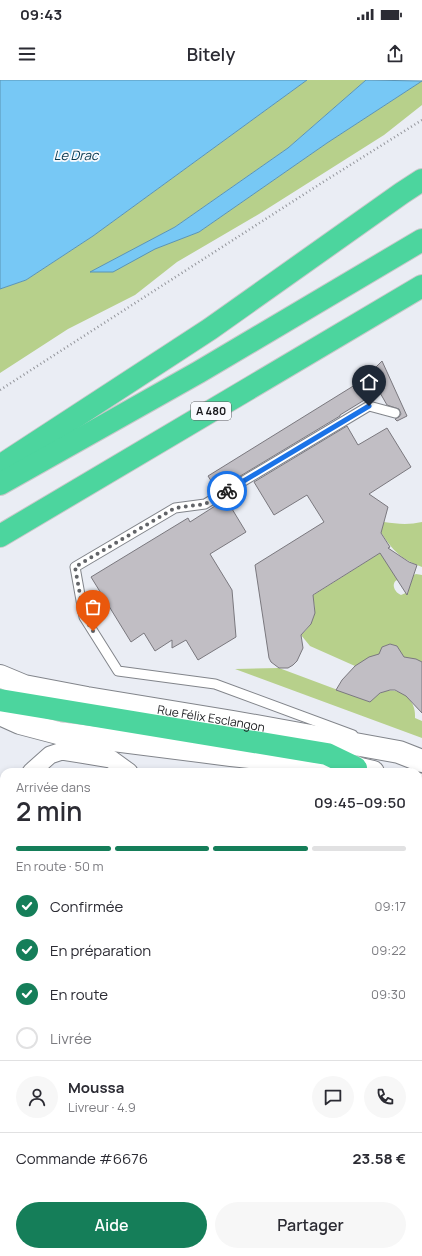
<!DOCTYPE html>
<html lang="fr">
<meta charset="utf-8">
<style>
:root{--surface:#fff;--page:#f7f7f7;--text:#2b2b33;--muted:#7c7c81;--line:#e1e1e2;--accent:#157e59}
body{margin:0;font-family:Manrope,sans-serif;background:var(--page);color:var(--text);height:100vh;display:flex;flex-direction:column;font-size:15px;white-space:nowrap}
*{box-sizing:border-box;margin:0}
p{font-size:13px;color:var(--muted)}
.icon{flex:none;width:22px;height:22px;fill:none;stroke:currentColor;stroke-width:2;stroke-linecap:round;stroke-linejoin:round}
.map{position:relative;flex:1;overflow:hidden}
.details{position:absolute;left:0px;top:688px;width:422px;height:488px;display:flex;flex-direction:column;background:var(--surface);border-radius:12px 12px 0 0;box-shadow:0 2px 6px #0003}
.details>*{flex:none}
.pin{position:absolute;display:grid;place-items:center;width:34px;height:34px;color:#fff;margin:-41px -17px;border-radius:50% 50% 50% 0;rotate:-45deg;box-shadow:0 0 4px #0007}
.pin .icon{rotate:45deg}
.courier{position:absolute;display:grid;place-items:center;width:40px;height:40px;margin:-20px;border:3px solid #1a73e8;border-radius:50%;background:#fff;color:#222;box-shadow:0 1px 5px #0007}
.headline em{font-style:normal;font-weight:600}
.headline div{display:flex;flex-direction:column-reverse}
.headline{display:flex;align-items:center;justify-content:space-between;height:68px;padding:0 16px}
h1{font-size:26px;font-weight:600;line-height:30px}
.bar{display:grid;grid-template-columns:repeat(4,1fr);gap:6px 4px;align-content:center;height:48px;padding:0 16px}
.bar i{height:5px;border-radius:3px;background:var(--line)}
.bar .current{background:var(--accent)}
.bar p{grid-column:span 4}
.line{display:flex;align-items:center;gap:10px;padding:0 16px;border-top:1px solid var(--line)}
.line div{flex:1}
.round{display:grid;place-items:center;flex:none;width:42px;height:42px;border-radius:21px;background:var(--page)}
ol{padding:0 16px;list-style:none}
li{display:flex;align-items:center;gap:12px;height:44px}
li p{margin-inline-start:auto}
li .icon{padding:4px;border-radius:50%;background:var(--accent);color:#fff;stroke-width:4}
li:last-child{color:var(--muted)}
li i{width:22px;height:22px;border:2px solid var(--line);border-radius:50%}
.primary-button{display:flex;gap:8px;margin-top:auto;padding:8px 16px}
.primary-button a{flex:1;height:46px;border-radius:24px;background:var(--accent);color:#fff;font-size:16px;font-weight:600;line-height:46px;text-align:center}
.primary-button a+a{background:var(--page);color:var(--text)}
.status{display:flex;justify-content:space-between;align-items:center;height:28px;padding:0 20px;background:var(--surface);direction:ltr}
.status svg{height:11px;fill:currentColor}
header{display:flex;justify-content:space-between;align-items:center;height:52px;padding:0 16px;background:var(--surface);font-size:18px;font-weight:600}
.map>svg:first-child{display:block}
</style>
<div class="status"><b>09:43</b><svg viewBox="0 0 49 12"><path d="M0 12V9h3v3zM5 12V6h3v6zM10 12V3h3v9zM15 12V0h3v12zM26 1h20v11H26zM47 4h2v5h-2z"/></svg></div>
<header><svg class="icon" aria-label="menu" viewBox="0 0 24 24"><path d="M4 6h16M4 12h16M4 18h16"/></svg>Bitely<svg class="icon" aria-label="share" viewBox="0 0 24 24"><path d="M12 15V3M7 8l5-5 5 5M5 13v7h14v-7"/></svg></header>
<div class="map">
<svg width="422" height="1176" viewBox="0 0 422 1176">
<rect width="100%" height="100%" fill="#eaedf4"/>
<g fill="#b7d08b">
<path d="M307,0H366L288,68L175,147L91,192L199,152L327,63L422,1V25L384,55L259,134L177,182L135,215L68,249L0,293V209L26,200L93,156Z"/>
<path d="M384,442C397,444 409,445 422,442V487C398,478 392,469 378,448L380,444Z"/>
<path d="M382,469L399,499C390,502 394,512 401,515L408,512L411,496L416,494L422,495V582L400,576L397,566L390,564L382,567L380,575L355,586L310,566L301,555C314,544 318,531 312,516L380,473Z"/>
<path d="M279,588L370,622C374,618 378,614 383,612C395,607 411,615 414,628C415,631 415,635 415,638L422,641V658L235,589Z"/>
<path d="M418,1055L422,1056V1089L418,1083Z"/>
<path d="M304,1172H368L371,1176H301Z"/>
</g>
<g fill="#77c8f5" stroke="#5b94b4">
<path d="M0,0H307L93,156L26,200L0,209Z"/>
<path d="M366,0L422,1L327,63L199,152L155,169L113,192H90L175,147L288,68Z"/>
</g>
<g fill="#c1bec4" stroke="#7a787e">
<path d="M382,281L407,336L397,341L395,339L399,337L401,334L399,329L387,325L379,311L340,335V336L217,410L208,396L363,300Z"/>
<path d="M347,346L358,365L387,348L411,387L369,414L388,427L381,453L390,467L388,468L409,482L417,485L407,515L380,473L313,515L315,533L311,544L301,555L303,568L297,581L293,585L288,588H279L271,582L269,578L255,485L324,442L307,415L274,435L254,402Z"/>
<path d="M226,419L246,452L210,474L232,510L236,557L198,580L186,560L172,568V560L155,571L144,553L131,562L91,497L188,438L190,442Z"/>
<path d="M390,564L397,566L404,577L416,579L422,582V633L406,616L395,610H390L380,613L370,622L336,610L342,600L355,586L369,577L379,574L382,567Z"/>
</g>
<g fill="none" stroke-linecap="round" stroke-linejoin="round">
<defs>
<path id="service" d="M353,655L215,604L118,591L84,537L75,487L175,428L205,424L369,326L395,333"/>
<path id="pedestrian" d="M418,965L422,967"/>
<g id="minor">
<path d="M31,692L50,675L62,671L111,679L129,692"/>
<path d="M0,712L4,710"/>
<path d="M0,1139L4,1147"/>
<path d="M17,1172L19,1176"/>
</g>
<g id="tertiary">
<path id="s1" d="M0,596L24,606L87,618L233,642L399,672L422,681"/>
<path d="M0,634L20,643L58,653L231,675L356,688L373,692"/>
<path d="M418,704L422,706"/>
<path d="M418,806L422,800"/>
<path d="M170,1176L173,1172"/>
</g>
<g id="motorway">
<path d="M0,386L210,249L402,113L422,100"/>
<path d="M0,404L199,292L422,160"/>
<path d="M0,456L422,206"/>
<path d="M0,620L327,674L356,688"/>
</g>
</defs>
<use href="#service" stroke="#82858b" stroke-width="11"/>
<use href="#pedestrian" stroke="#82858b" stroke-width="15"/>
<use href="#minor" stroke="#82858b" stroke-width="19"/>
<use href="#tertiary" stroke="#82858b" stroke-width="24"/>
<use href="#motorway" stroke="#c8c8c9" stroke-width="24"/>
<g stroke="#93959b" stroke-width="2.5" stroke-dasharray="1 3" stroke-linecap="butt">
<path d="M0,310L320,104L422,40"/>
<path d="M418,895L422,896"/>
<path d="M418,923L422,917"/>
<path d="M418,936L422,937"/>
</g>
<use href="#service" stroke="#fff" stroke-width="9"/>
<use href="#pedestrian" stroke="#fff" stroke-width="13"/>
<use href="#minor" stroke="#fff" stroke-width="17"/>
<use href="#tertiary" stroke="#fff" stroke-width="22"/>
<use href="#motorway" stroke="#4cd59e" stroke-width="22"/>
<path stroke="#8a8c91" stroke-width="1" d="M0,1163L4,1170"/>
</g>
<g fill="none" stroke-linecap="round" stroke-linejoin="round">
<path stroke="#626468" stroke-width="4" stroke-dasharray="0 7.2" d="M93,551L84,537L75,487L175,428L205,424L227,411"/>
<path stroke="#1a73e8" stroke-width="5" d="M227,411L369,326"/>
</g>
<g text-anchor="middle" stroke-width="3.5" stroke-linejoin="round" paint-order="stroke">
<rect fill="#f8fafe" stroke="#5c5d60" stroke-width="1" x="191" y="322" width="40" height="18" rx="3"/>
<g font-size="11" font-weight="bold" fill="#191a1d">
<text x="211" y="335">A 480</text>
</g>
<g font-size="12" fill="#191a1d" stroke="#f8fafe">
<text dy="4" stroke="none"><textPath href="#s1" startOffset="216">Rue Félix Esclangon</textPath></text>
</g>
<g font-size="13" font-style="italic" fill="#05364d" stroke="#f8fafe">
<text x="76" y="80">Le Drac</text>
</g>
</g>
</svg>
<div class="pin" style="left:93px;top:551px;background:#ea580c"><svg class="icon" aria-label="bag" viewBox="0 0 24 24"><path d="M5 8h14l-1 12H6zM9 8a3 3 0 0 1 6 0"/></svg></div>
<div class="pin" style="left:369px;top:326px;background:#1f2937"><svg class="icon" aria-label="home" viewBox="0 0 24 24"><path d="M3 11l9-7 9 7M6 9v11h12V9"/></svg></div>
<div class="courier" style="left:227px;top:411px"><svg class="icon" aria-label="bike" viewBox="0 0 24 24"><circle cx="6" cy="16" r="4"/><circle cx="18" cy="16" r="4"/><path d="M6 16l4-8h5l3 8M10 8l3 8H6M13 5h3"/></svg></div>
<section class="details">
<div class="headline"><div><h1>2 min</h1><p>Arrivée dans</p></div><em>09:45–09:50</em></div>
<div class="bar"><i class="current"></i><i class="current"></i><i class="current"></i><i></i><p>En route · 50 m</p></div>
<ol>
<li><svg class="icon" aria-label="check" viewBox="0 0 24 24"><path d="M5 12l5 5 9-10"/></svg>Confirmée<p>09:17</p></li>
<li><svg class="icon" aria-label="check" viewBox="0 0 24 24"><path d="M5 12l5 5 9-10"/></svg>En préparation<p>09:22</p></li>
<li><svg class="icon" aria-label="check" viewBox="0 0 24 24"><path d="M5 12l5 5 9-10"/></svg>En route<p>09:30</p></li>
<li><i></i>Livrée</li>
</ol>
<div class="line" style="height:72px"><a class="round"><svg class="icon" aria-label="person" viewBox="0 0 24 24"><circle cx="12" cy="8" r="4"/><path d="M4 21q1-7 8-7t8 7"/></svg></a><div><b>Moussa</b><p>Livreur · 4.9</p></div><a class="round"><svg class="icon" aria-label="chat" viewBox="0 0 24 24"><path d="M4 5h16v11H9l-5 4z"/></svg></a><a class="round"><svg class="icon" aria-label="phone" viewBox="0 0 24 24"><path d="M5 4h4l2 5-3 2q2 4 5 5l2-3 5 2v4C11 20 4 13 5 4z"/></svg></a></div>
<div class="line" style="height:52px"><div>Commande #6676</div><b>23.58 €</b></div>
<div class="primary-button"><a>Aide</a><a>Partager</a></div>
</section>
</div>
